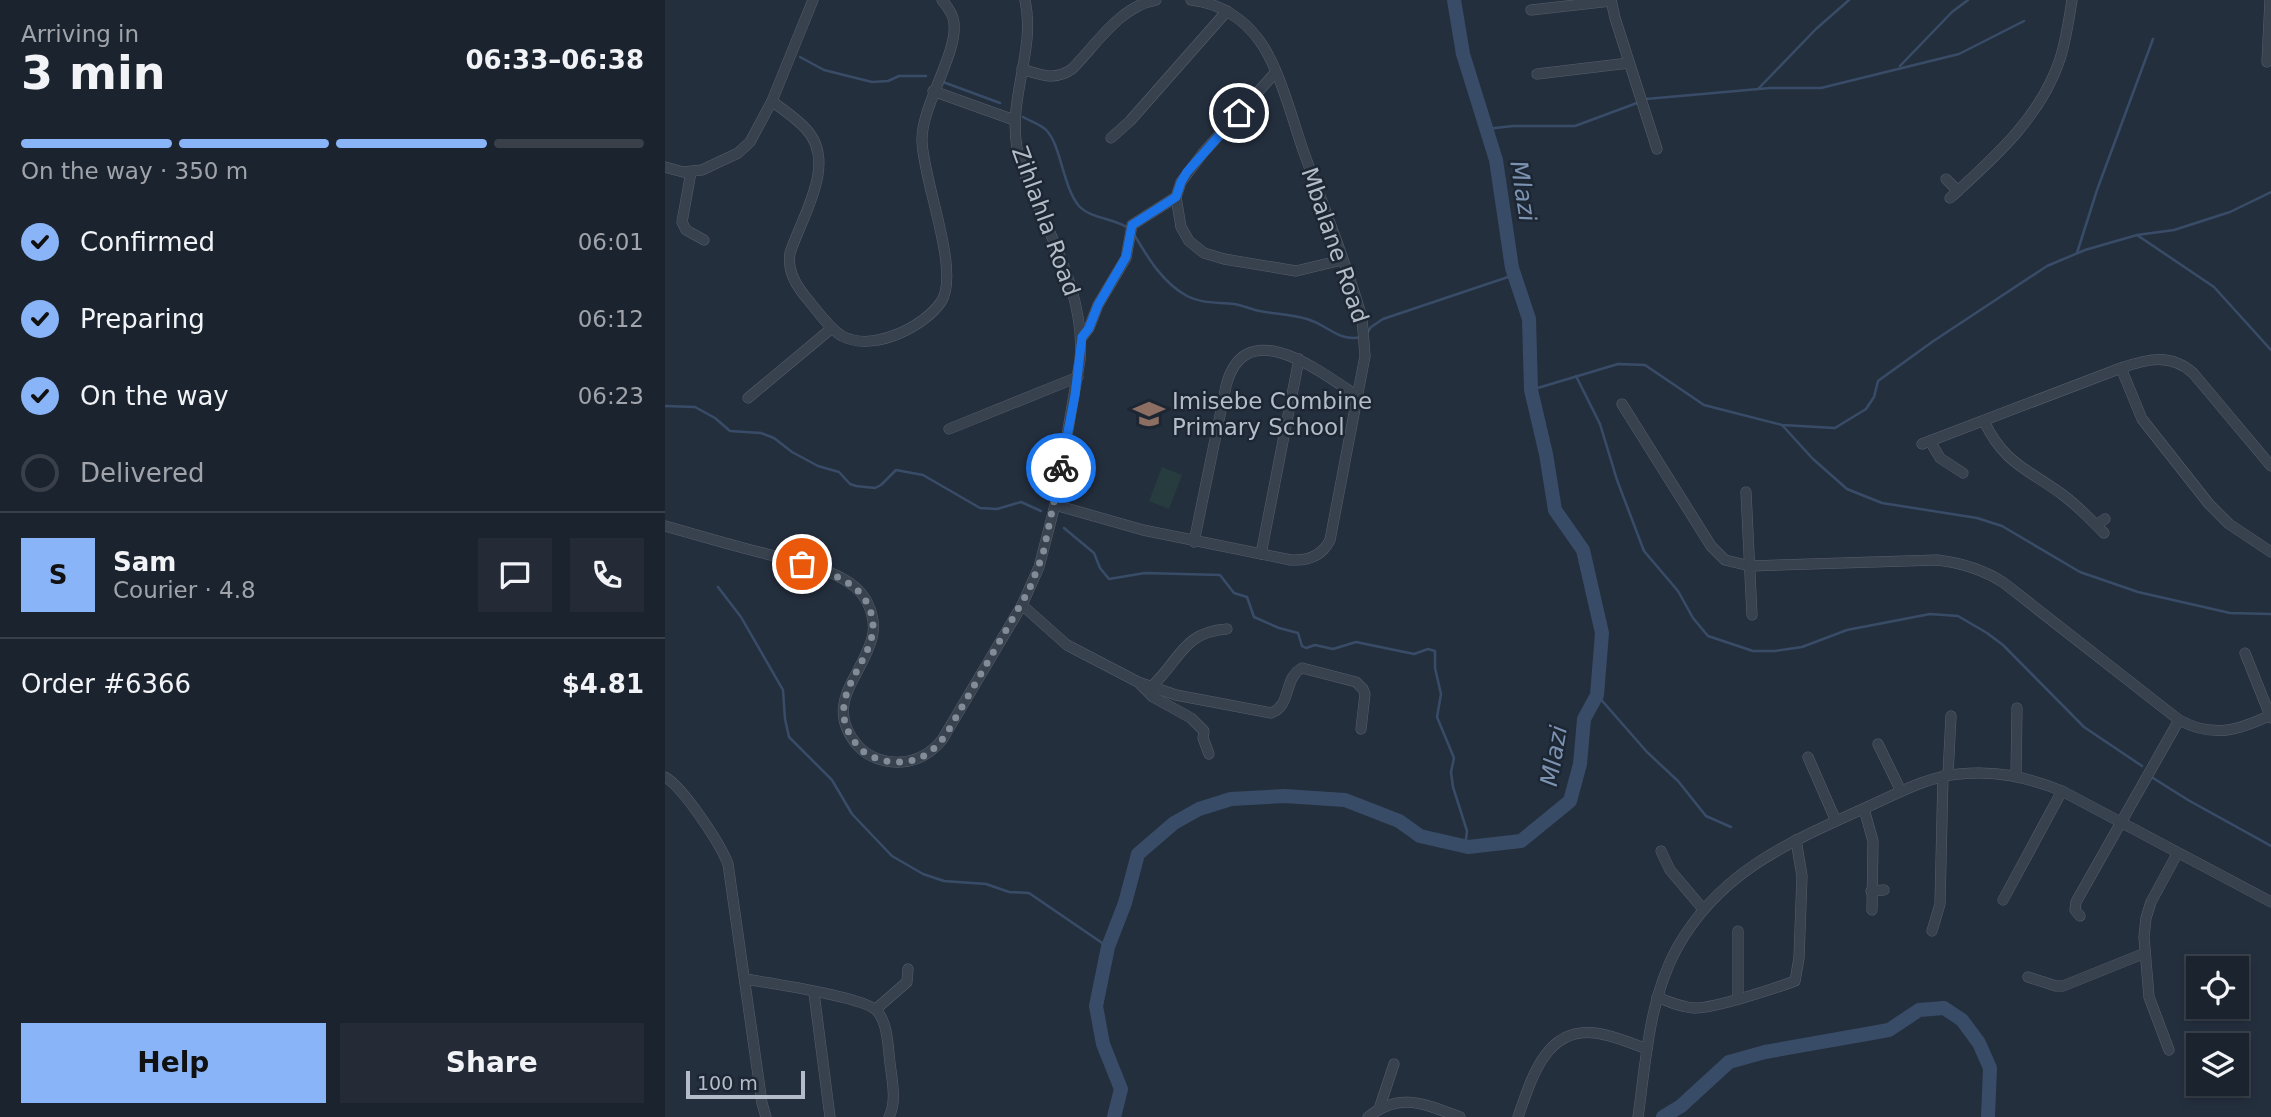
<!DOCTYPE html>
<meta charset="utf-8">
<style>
:root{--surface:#1b232e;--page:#242b36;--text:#f1f3f6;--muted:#a0a4aa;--line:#39404a;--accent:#8ab4f8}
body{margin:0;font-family:"DejaVu Sans",sans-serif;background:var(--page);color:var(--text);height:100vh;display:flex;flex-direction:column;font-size:26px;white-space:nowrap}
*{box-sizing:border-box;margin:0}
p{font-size:23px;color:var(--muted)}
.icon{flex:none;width:38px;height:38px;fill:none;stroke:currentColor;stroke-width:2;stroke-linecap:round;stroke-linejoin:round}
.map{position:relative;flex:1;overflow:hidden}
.sheet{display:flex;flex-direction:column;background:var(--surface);width:665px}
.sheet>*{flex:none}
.fabs{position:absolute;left:1521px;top:956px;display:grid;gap:14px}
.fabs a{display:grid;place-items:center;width:63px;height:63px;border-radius:0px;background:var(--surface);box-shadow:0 4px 10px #0003,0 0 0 2px var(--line);font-size:35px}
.scale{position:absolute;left:21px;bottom:18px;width:119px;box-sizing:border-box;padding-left:7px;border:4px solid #b4bcc9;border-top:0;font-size:19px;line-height:24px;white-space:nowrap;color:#b4bcc9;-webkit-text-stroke:5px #1d2633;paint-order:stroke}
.pin{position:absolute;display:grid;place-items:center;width:60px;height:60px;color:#fff;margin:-30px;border:4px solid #fff;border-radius:50%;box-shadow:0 2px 7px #0007}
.courier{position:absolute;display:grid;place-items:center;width:70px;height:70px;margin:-35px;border:5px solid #1a73e8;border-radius:50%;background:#fff;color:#222;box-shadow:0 2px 9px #0007}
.headline em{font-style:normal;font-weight:800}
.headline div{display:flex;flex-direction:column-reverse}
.headline{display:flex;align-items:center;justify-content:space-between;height:119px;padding:0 21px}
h1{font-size:46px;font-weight:800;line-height:52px}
.bar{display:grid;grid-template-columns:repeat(4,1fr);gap:10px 7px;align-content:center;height:84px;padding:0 21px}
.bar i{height:9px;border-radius:5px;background:var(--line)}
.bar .on{background:var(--accent)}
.bar p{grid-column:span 4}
.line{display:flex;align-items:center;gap:18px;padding:0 21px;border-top:2px solid var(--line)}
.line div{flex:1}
.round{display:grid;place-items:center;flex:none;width:74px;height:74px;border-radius:0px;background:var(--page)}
ol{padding:0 21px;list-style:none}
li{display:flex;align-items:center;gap:21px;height:77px}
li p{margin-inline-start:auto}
li .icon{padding:7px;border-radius:50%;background:var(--accent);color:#111;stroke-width:4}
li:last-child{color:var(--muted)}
li i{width:38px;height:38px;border:4px solid var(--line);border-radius:50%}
.button{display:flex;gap:14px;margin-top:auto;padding:14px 21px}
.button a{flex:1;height:80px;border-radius:0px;background:var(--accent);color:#111;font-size:28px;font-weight:800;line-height:80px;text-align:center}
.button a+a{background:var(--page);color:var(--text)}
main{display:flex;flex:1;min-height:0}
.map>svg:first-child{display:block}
</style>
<main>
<section class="sheet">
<div class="headline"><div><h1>3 min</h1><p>Arriving in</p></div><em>06:33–06:38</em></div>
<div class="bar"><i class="on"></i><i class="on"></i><i class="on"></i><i></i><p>On the way · 350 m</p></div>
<ol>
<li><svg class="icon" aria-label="check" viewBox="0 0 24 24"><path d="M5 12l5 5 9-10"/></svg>Confirmed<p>06:01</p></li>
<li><svg class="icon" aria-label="check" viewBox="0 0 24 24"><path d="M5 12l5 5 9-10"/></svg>Preparing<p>06:12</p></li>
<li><svg class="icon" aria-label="check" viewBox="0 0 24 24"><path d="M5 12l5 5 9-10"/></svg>On the way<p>06:23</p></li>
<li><i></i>Delivered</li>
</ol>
<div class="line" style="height:126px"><b class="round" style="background:var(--accent);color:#111">S</b><div><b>Sam</b><p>Courier · 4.8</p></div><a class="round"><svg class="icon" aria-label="chat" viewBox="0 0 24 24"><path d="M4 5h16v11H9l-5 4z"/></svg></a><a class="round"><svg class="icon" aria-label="phone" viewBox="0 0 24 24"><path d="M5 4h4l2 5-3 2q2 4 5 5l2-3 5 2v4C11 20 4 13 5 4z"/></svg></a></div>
<div class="line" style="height:91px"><div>Order #6366</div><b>$4.81</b></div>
<div class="button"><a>Help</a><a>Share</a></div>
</section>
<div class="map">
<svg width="1606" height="1117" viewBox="0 0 1606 1117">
<rect width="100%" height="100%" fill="#242f3e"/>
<path fill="#263c3f" d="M497,467L517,475L504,509L484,501Z"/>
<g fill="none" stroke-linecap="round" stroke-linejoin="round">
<g stroke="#394c67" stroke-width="2.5">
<path d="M135,57L159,70L207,82L223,81L234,76H261"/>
<path d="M1235,66L1287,12L1303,0"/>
<path d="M278,82L335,103"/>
<path d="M1094,88L1151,29L1184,0"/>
<path d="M981,99L1105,88H1156L1294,54L1359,21"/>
<path d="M358,117C366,122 376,124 382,131C396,146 398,187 414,206C426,219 449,218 463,228"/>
<path d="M821,129L848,126H910L972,103"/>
<path d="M1472,235L1549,287L1606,350"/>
<path d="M470,236C483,258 498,283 522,296C537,304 553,302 569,304C576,305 583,308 590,310C607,314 625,314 642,319C663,325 673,342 696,337"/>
<path d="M1412,253L1432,190L1488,39"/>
<path d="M702,333L706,327L718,319L849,275"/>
<path d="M911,376L935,424L952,480L979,551L1013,591L1028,618L1043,636L1088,651H1110L1137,647L1182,630L1265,614L1293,616L1322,633L1338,645L1419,727L1477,766"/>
<path d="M866,390L953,364L980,365L1039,405L1117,425L1170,428L1201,409L1209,397L1213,381L1267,342L1382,266L1420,250L1472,235L1509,230L1565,212L1606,192"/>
<path d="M0,406L30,407L50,418L65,431L96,433L109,438L127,452L153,466L174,472L185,484L191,486L210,488L216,485L231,470L258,475L315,508L332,509L356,502L376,511"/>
<path d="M1117,425L1148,459L1182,489L1217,503L1312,518L1337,526L1415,572L1473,592L1565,613L1606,614"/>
<path d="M399,528L429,553L435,568L444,579L480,573L555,575L569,593L582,597L589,617L614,628L633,633L637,646L641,648L650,645L668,649L691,642L749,654L763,649L770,651V668L776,694L772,717L789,758L786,772L788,787L802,831L800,847"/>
<path d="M53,587L76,617L118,690L120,719L124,737L167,780L187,814L227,856L258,874L279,881L321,884L344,892L364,893L443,947"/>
<path d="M932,695L982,752L1013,781L1041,816L1066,827"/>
<path d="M1488,778L1523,800L1606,846"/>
</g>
<g stroke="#394c67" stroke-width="14">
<path d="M449,1117L456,1089L438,1044L431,1006L443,947L460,903L473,854L509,823L534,809L566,799L619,796L680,800L734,821L755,836L803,847L856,841L905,801L915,764L919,719L932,695L937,633L918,550L890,510L881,454L866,390L864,319L847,268L831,160L798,54L789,0"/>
<path d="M998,1117L1016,1106L1064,1062L1100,1052L1224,1030L1254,1010L1279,1008L1297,1020L1314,1043L1325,1068L1323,1117"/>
</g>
<defs>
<g id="minor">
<path d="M946,0L950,18L992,149"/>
<path d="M866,10L946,1"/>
<path d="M1602,62L1605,0"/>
<path d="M357,69C376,75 390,81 407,69C431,45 455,6 491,0"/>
<path d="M610,73L538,153L516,182L511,197L516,227L524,241L539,253L559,259L631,271L677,260"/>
<path d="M872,74L964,63"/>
<path d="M268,91L349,120"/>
<path d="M107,101C118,110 131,118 141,129C173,163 137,216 125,253C122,272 132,287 144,301C154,313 164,328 177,336C207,352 258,328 276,302C296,272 258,181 257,141C256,104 297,48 288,18C286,11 281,5 277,0"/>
<path d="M446,138L465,121L562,11"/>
<path d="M0,167L18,172L37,170L73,153L85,142L107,101L148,0"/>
<path d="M26,172L17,222L21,230L39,240"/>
<path d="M1281,179L1293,191"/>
<path d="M1285,198C1329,158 1376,117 1395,59C1401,40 1404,20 1407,0"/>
<path d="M417,337L424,328L433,305L461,258L467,225L511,197"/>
<path d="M1456,368L1477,419L1544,504L1564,524L1606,552"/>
<path d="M83,398L167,328"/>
<path d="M957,404L1046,546L1060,560L1085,566L1272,560C1297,563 1318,569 1339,583L1514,720C1548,738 1572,731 1606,715"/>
<path d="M1319,421C1339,464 1363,469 1398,495C1413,506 1426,520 1439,533"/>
<path d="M284,429L413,377"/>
<path d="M1265,441L1275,458L1298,473"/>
<path d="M1257,444L1456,368C1482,359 1505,353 1528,373L1606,466"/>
<path d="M1081,492L1087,615"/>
<path d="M390,505L478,530L626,560C643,561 657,556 665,540L700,356L697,318C681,261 658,206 638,150C627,118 614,67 594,40C578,18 554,3 526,0"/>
<path d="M1431,525L1440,519"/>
<path d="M0,526C33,535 65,545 98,553C127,561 176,569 196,593C206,605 211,623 207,638C197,677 157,704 193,746C204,758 221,763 236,762C253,761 267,752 277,740L357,605L374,567L390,505L415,360C420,305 394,253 372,203C365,185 355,167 352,148C343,97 371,50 360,0"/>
<path d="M529,542L561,386C580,312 656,372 692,396"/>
<path d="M596,554L634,359"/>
<path d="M357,605L402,645L473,682L511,695L606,713C627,706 618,678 637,668L691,682L698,689L700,694L696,729"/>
<path d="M1580,653L1606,718"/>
<path d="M475,684L488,697L526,718L539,731L538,738L544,754"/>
<path d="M486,687C515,661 517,632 562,629"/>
<path d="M1213,744L1236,791"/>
<path d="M1143,757L1171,821"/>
<path d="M1283,775L1286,716"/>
<path d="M1351,775L1352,708"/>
<path d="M0,777C18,787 55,843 63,864L97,1103L101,1117"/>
<path d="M1199,809L1208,841L1207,910"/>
<path d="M996,851L1005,870L1038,909"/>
<path d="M1206,891L1219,890"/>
<path d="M1338,900L1397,791"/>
<path d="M1415,916L1410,910L1411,902L1514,720"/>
<path d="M1267,931L1275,904L1278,776"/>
<path d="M1363,977L1391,986H1398L1480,953"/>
<path d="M80,979C104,983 200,997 212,1011C223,1023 223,1048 225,1063C227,1081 232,1101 224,1117"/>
<path d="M149,993L165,1117"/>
<path d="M992,997C1004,1002 1016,1007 1029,1008C1048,1009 1111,988 1130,981L1134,958L1137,876L1131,840"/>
<path d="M1073,998V931"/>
<path d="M211,1009L242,982L243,969"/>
<path d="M1504,1050L1484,997L1479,937L1481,918L1486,902L1512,854"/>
<path d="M714,1109L729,1064"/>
<path d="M703,1117C736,1091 761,1105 795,1117"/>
<path d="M853,1117C866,1080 880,1027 930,1033C947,1035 966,1043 982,1049"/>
<path d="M973,1117C981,1060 984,999 1012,948C1055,871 1123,843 1200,808C1230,795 1260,777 1294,774C1331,770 1362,777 1397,791L1606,902"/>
</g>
</defs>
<use href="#minor" stroke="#565f6c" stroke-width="11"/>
<use href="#minor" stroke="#38414e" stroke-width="10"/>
</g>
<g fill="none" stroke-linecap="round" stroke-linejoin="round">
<path stroke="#828b98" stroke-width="7" stroke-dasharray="0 12.6" d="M137,564C164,573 195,581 205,610C221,652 167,682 181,726C184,735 191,745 199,752C212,761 230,764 245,761C261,758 273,746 282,733L364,590L378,554L396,468"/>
<path stroke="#1a73e8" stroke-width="9" d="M396,468L410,395L417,337L424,328L433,305L461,257L467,225L511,197L516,182L522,172L574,113"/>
</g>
<defs>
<symbol id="school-bare" viewBox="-9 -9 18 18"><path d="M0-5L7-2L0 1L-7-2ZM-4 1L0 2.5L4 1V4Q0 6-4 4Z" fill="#8d6e63" stroke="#1d2633" stroke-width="2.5" paint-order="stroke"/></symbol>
</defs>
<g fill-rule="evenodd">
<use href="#school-bare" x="462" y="392" width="44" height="44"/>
</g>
<g text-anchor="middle" stroke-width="5" stroke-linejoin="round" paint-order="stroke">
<g font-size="23" fill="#b4bcc9" stroke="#1d2633">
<text transform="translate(381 221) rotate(70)" y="8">Zihlahla Road</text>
<text transform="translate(670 245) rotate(71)" y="8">Mbalane Road</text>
</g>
<g font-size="23" fill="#b4bcc9" stroke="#1d2633" text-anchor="start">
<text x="507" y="409">Imisebe Combine<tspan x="507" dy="26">Primary School</tspan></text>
</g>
<g font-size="24" font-style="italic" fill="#7c92b1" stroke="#1d2633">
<text transform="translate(858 191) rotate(81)" y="8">Mlazi</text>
<text transform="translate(889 756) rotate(-80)" y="8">Mlazi</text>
</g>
</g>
</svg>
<div class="fabs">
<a><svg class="icon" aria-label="locate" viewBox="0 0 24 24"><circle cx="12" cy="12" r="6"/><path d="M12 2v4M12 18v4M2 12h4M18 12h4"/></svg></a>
<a><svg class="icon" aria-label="layers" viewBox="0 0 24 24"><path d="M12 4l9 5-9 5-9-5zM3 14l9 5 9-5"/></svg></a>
</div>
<div class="scale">100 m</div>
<div class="pin" style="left:137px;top:564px;background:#ea580c"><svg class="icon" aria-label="bag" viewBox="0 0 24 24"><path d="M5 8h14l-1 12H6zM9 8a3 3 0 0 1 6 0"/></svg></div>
<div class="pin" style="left:574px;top:113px;background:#1f2937"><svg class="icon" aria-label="home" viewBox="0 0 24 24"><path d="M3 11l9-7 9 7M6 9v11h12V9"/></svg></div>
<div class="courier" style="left:396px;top:468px"><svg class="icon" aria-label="bike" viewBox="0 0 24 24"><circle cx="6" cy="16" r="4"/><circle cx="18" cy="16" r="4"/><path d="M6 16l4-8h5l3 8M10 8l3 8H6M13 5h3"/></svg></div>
</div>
</main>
